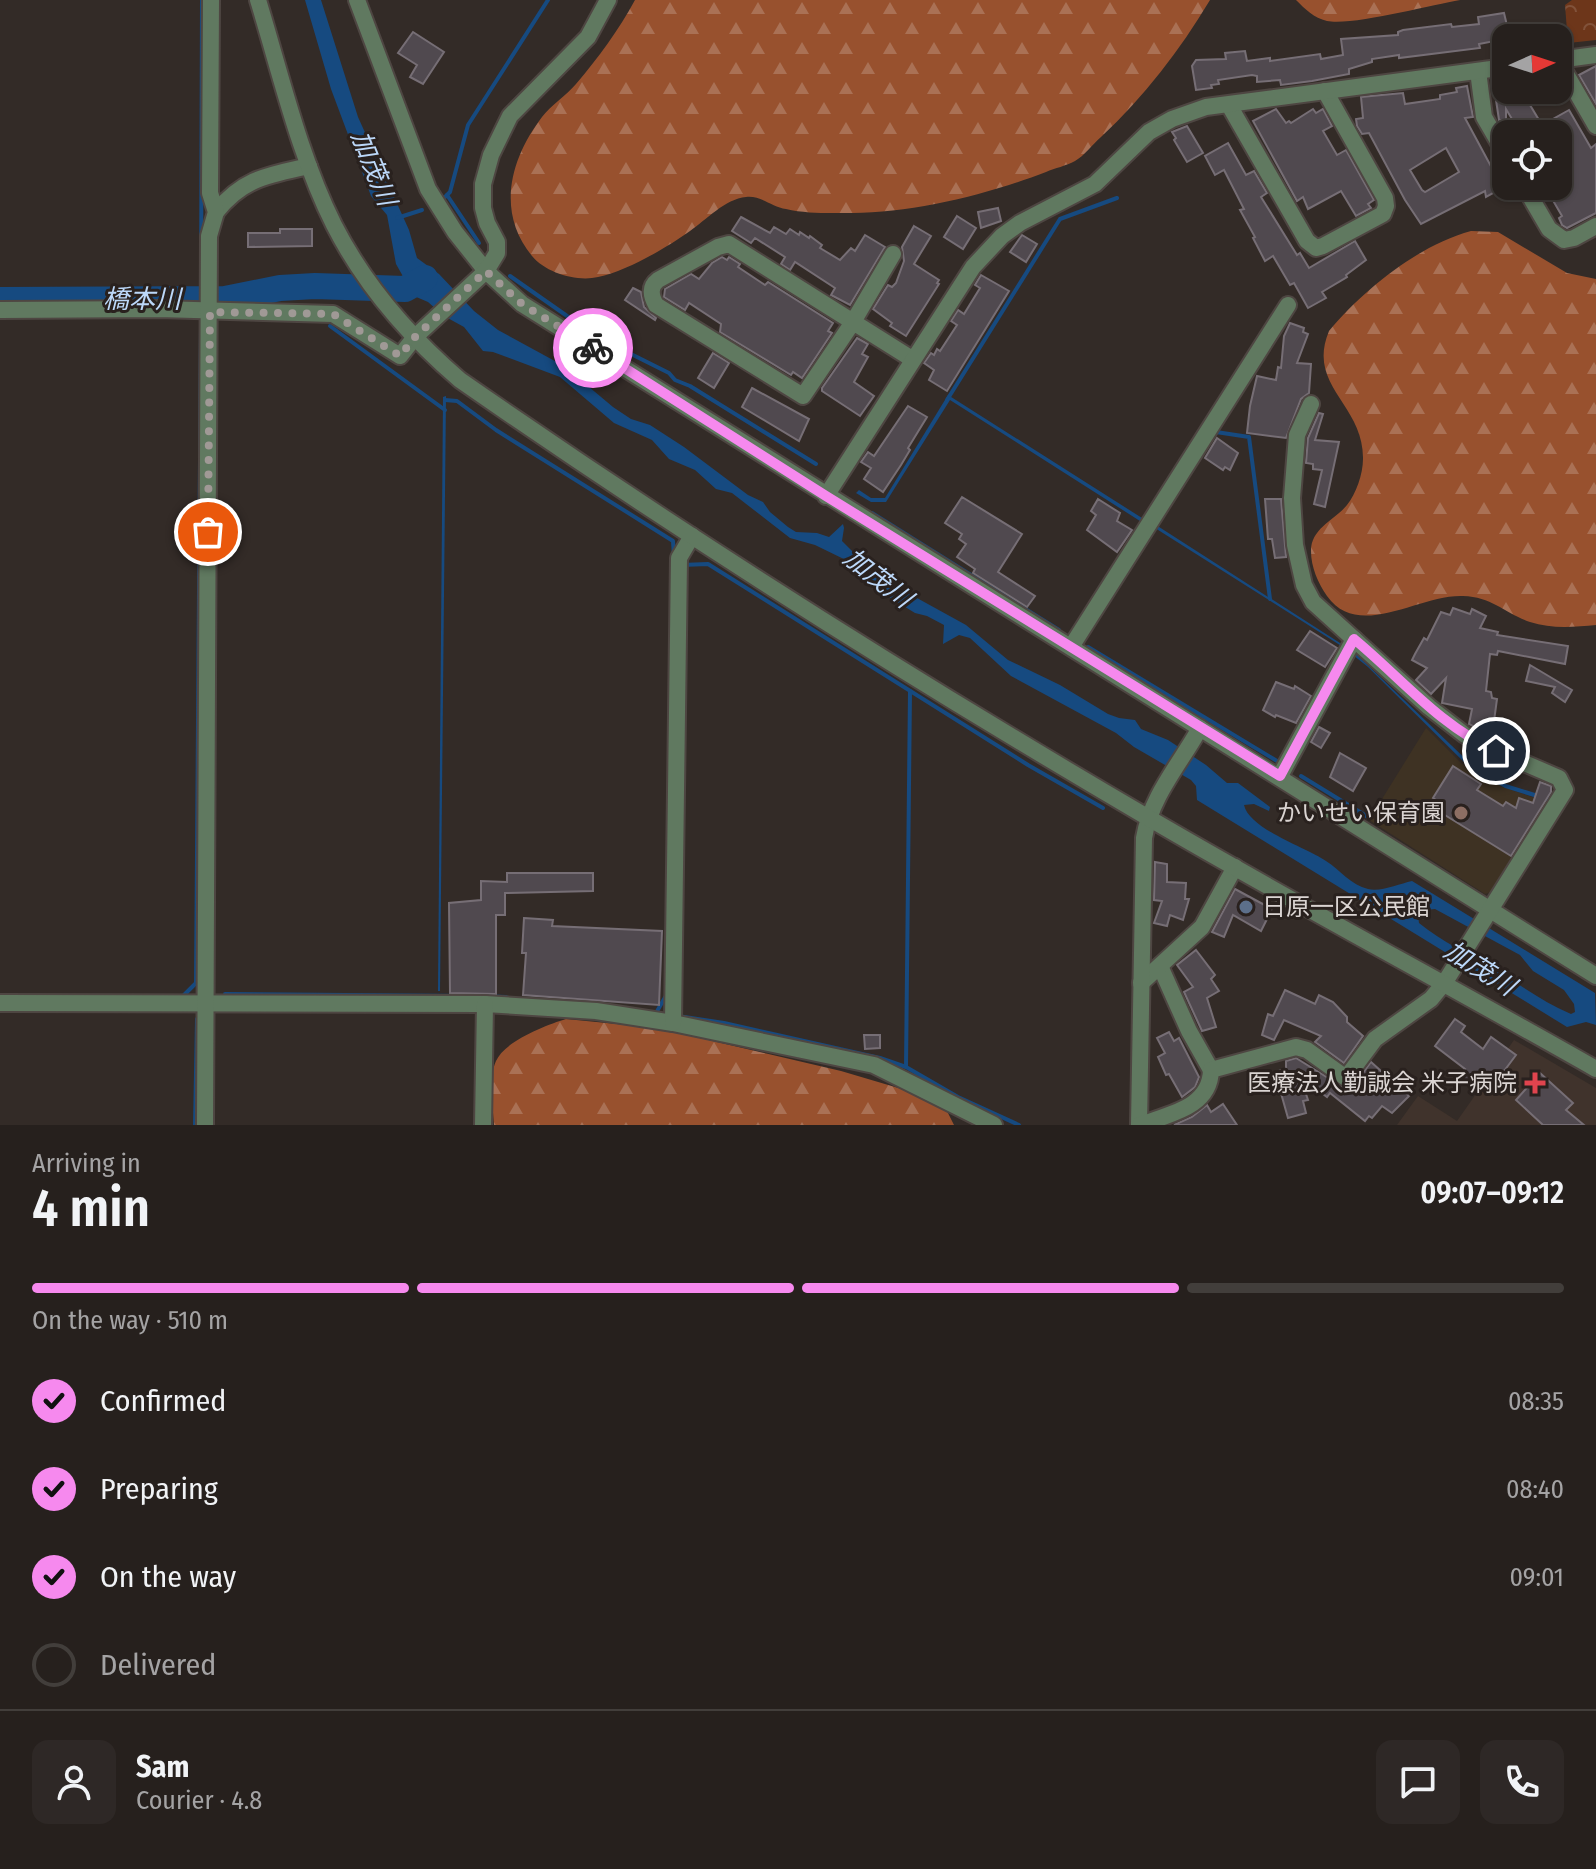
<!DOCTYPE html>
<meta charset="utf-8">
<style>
:root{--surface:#26201d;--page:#2e2826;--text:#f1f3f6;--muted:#a4a3a4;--line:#423e3b;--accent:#f689ee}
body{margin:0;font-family:"Fira Sans Condensed","Noto Sans JP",sans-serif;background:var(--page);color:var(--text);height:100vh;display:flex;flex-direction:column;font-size:30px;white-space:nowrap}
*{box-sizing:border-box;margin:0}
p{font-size:26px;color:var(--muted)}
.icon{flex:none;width:44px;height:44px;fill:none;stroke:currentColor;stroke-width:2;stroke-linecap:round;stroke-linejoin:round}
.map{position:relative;height:1125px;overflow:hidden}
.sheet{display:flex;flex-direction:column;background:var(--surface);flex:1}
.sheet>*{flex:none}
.needle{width:52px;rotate:87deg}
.fabs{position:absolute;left:1492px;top:24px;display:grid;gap:16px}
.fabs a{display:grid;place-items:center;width:80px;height:80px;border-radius:16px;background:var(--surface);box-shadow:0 2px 6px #0004,0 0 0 2px var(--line);font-size:40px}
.pin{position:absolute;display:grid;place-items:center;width:68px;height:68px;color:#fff;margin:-34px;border:4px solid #fff;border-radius:50%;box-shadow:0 2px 8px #0007}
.courier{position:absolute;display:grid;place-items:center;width:80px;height:80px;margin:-40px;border:6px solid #f689ee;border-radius:50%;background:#fff;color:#222;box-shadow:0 2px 10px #0007}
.summary em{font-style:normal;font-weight:600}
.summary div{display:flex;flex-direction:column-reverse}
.summary{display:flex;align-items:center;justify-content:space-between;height:136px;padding:0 32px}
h1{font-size:52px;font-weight:600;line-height:60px}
.bar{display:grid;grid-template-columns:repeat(4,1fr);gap:12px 8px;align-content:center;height:96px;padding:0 32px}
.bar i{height:10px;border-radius:6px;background:var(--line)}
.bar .on{background:var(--accent)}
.bar p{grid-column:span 4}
.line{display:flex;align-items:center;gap:20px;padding:0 32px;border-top:2px solid var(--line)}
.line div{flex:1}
.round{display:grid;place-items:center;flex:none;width:84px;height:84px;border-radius:16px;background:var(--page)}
ol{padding:0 32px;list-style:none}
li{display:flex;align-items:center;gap:24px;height:88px}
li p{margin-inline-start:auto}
li .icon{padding:8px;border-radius:50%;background:var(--accent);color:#111;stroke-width:4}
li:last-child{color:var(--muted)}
li i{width:44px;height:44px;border:4px solid var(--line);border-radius:50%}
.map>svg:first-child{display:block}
</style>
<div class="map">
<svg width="1596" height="1125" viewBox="0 0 1596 1125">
<defs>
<pattern id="forest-firs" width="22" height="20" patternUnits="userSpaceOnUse" patternTransform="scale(2)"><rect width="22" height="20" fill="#98512e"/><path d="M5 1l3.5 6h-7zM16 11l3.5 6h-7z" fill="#aa7155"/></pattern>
<pattern id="park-crowns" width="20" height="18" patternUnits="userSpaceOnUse" patternTransform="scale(2)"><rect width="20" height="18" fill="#6d361a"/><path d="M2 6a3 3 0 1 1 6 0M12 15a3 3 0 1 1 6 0" fill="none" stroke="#81523a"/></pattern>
</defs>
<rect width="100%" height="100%" fill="#332b27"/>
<path fill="#3e3223" d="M1426,728L1461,763L1489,782L1549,803L1515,863L1510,861L1491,892L1485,894L1369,820Z"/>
<path fill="#40332c" d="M1514,1040L1596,1088V1125H1397L1418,1096L1457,1121Z"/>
<g fill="url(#forest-firs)">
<path d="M635,0H1210C1180,50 1144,97 1101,137C1093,144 1084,156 1075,161C1066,166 1055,168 1046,172C989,194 914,213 852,213C831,213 807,214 786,209C772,207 760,195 746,197C725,199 706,220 690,231C666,248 627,271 598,277C577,282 546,273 532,256C496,212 510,159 542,117C551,105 566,96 576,84C599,57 618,31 635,0Z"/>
<path d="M1296,0H1460C1431,5 1352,26 1327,21C1314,18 1305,9 1296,0Z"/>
<path d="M1471,231L1498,232L1567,273L1596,279V625C1574,627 1551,629 1530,622C1504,613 1493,597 1463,596C1419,594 1359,641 1327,596C1318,583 1311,567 1311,551C1311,528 1335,520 1347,505C1356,494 1363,474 1363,459C1364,404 1306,386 1329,331C1364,289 1419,245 1471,231Z"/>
<path d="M566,1019L657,1028L841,1071L922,1095L947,1111L954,1125H494C493,1106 488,1079 496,1061C505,1041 546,1025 566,1019Z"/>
</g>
<path fill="url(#park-crowns)" d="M1572,0H1596V40L1568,43L1565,5Z"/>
<g fill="#164a80" fill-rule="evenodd">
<path d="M305,0H321L358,117L409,230L417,258L439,274L474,311L498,330L564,366L613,407L631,419L650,425L684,447L748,495L763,502L770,512L788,527L796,532L817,533L829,537L843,524L844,528L842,541L877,576L966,625L1008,660L1060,685L1108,714L1119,718L1135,720L1141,729L1168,740L1206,765L1227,783H1238L1270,807L1269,811L1254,804L1244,805C1249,829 1307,848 1326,861C1340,870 1351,885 1368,889C1381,892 1399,884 1412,881L1595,993L1596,1025L1586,1022L1567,1027L1197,800L1196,786L1191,780L1134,747L1116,733L1011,676L970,638L959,635L943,644L944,625L927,616L915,613L884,594L860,574L852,563L815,545L790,538L732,493L716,489L695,470L669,459L652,440L614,423L560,377L493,352L483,351L464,327L444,316L428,302L414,296L396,264L387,215L371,196L331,89ZM1415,892L1424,899L1423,904L1410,914L1397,906L1398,898ZM1435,909L1520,955L1533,971L1564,990L1574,1004L1575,1012L1571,1014C1543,1002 1520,985 1495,969C1469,954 1442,942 1419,923L1418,916L1425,910Z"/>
<path d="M948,395L1142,518L1140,521L950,400L886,502H871L856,493L859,490L871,498H885Z"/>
<path d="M446,396L440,991H438L443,397Z"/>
<path d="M1156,525L1354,652L1475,768L1506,784L1551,798L1550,802L1505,788L1472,770L1368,667L1343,647L1155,528Z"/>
</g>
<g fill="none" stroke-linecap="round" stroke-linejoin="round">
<g stroke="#164a80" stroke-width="4">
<path d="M447,195L479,243"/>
<path d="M443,199L450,192L468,125L548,0"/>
<path d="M397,218L422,210"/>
<path d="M510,276L597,337L669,373L675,380L690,386L816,464"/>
<path d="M201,299L202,0"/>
<path d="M330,326L445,410"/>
<path d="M445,400L457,401L496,430L673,541L674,557"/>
<path d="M947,400L1060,219L1117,198"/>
<path d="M1217,430L1216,432L1249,437L1270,599"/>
<path d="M872,513L1059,630"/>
<path d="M681,565L708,564L1028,765L1103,808"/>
<path d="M1088,647L1277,761"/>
<path d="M1301,776L1368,817"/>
<path d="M225,994L470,996"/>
<path d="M483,996L506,997"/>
<path d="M181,998L196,983L201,329"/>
<path d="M656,1013L667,994"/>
<path d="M678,1016L724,1023L880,1058L906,1067L958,1097L1019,1125"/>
<path d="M906,1067L910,691"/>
<path d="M195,1125L197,1019"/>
</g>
<path stroke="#164a80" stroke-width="26" d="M0,300L225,299L280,288L315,286L405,289L425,278"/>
</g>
<g fill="#50494f" stroke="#766e75" stroke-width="2" fill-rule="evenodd">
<path d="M1504,13L1510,38L1479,44L1480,48L1399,58V55L1372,59V62L1349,69V74L1312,81L1281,85L1280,80L1257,82V76L1252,75L1218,80L1219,84L1211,85L1212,88L1196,90L1192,66L1196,60L1226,59L1225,53L1245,51L1247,61L1270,58V61L1320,54L1321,59L1343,55L1341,39L1398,35V32L1403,30L1451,24L1452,27L1479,24L1478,17Z"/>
<path d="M413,32L444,52L423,84L410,77L417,65L398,53Z"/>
<path d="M1596,66V104L1579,75Z"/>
<path d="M1506,78V90H1521L1542,125L1528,134H1521L1506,109V120H1499L1493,80Z"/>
<path d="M1467,86L1473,117L1465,118L1493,170L1501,165L1506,166V186L1486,197L1485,191L1421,224L1405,200L1369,133L1362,134L1357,126L1356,119L1363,118L1361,97L1403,93L1405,104L1440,99V95L1457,92L1456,88ZM1446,148L1459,172L1425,192L1422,190L1410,170Z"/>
<path d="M1276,109L1286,123L1289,121L1291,123L1313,109L1316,113L1323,109L1332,126L1323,131L1337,155L1346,150L1374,200L1368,204L1371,208L1356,216L1341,191L1308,209L1303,197L1297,201L1253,121Z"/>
<path d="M1569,110L1591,148L1596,144V213L1567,228L1562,225L1559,218L1562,216L1551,197L1545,200L1538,188L1558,186V134H1552L1546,123Z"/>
<path d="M1187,126L1203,153L1187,162L1174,140L1176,138L1172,132Z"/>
<path d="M1228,143L1246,175L1254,171L1267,193L1261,197L1297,255L1300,253L1309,268L1355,241L1366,260L1346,275L1347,277L1322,292L1326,298L1308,308L1294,283L1290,285L1273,256L1265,261L1253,238L1255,237L1240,210L1244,209L1224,170L1215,175L1205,156Z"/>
<path d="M998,208L1001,221L981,228L978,212Z"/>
<path d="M957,216L976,228L963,249L944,237Z"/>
<path d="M741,217L770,233L774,227L786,234L790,229L799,235L800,232L809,238L810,236L822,245L820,248L840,260L851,248L855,251L865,235L885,247L850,305L831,295L835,288L795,262L790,270L781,264L785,257L755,238L751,243L732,231Z"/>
<path d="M914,226L931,236L914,264L939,280L937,283L939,284L906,336L890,326L892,323L873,309L888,285L892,287L896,283L904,261L902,247Z"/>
<path d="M280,229H312V246L248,247V233H280Z"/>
<path d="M1022,235L1037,244L1026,262L1010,252Z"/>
<path d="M722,257L727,260L729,257L740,264L738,267L765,285L768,282L833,323L828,331L832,333L802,378L793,372L791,375L720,332L721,324L689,303L685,310L664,297L665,289L691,274L699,279L712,263Z"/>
<path d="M981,275L1009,291L947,391L929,380L934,370L924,363L931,353L934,355L937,349L940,351L957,325L951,321L958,310L964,314L980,288L975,285Z"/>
<path d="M633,288L641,292L644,307L656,318L655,320L625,300Z"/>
<path d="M1290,323L1304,328L1303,332L1308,334L1297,363L1311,364L1309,393L1301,399L1286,438L1247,433L1250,406L1257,376L1276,380L1278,367L1281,368L1284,336Z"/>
<path d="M857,338L868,344L862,354L868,357L854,382L874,396L860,416L822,391V388Z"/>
<path d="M713,353L729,363L714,388L698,378Z"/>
<path d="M752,388L809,419L799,441L742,407Z"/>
<path d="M908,406L927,417L908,448L910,450L901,465L883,492L864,479L871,468L861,462L868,452L874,456Z"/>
<path d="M1319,413L1323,414L1315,440L1339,442L1325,507L1314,504L1322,470L1313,469V464L1306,463L1308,438Z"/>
<path d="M1217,438L1238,453L1230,470L1225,467L1223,470L1205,458Z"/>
<path d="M962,497L1022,534L998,572L1035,596L1027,607L973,573L975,569L957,557L966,544L959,539L962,534L945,523Z"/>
<path d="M1098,499L1120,513L1117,521L1132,530L1117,552L1087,530L1096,515L1091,511Z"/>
<path d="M1265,499H1281L1286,557L1275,558L1272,539H1268Z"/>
<path d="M1453,608L1470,614L1472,609L1486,616L1480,628L1498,632L1497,635L1568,646L1565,664L1498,651L1497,655L1490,654L1486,691L1491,692L1492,698L1497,699L1492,736L1469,724L1472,709L1442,703L1446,678L1431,694L1416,680L1427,668L1412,660L1415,654L1424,638L1427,640L1441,612L1450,615Z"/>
<path d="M1310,631L1337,648L1325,667L1297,650Z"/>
<path d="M1530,665L1572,690L1565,702L1552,693L1555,687L1526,681Z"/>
<path d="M1276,682L1294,689L1295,686L1311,696L1296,723L1276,715L1275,717L1263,710Z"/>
<path d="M1319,727L1330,733L1321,748L1311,742Z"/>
<path d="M1340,753L1366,768L1353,791L1330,777Z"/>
<path d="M1453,766L1481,784L1477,790L1503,806L1506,802L1516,808L1519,798L1533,803L1540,782L1551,786V792L1511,856L1440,812L1444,805L1433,798Z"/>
<path d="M1155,862L1167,864V882L1186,883L1185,899H1189L1183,920L1170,915L1167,926L1154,923L1162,901L1154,900Z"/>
<path d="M507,873H593V891L505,893V915H496V994L450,993L449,903L481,900V881L507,882Z"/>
<path d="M1235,889L1272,909L1261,931L1233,915L1224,937L1212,932Z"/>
<path d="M524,918L553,920L552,926L662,931L659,1005L523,995L526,953H522Z"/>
<path d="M1196,950L1215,975L1211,979L1219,991L1207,998L1216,1027L1202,1031L1184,992L1193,987L1177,965Z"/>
<path d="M1285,990L1315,1004L1319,995L1333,1002L1347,1017V1022L1363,1036L1344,1063L1315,1042L1321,1036L1284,1020L1274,1040L1262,1035L1268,1014L1273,1016Z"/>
<path d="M1455,1019L1465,1026L1461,1032L1483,1049L1491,1037L1516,1055L1498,1079L1490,1072L1478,1089L1471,1086L1459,1077L1465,1069L1435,1046Z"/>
<path d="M1169,1032L1174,1041L1179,1038L1199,1077L1195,1087L1182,1097L1169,1074L1166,1075L1158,1057L1165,1053L1157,1038Z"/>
<path d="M864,1035H880V1048L865,1049Z"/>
<path d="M1296,1058L1346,1089L1354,1085L1371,1062L1409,1096L1392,1113L1382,1106L1372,1118L1369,1116L1365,1121L1330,1093L1327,1097L1300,1076L1308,1100L1303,1101L1306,1113L1288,1118L1275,1072L1286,1069V1061Z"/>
<path d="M1540,1073L1573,1103L1566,1110L1584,1125H1543L1516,1100Z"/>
<path d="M1223,1104L1237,1125H1174L1192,1117L1207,1105L1211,1112Z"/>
</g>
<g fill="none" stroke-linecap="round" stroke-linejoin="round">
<defs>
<g id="minor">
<path d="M357,0L428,189L455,232L486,271L522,304L1596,976"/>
<path d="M1558,60L1596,126"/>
<path d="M1558,60L1596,55"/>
<path d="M1478,71L1484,117L1506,155"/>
<path d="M1229,105L1307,241L1316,248L1323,246L1383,214L1386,206L1385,198L1325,91"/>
<path d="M1524,186L1549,229L1564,240L1574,238L1596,226"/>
<path d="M216,212C243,178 269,175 309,166"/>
<path d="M893,254L853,322L803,396L656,305C651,296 649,287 658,280L718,247L729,244L912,359"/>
<path d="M0,310L159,309L333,314L400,356L415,337L486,271L497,253V242L487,223L483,208V184L491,155L510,116L588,37L608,0"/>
<path d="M826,496L973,267L1002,236L1020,223L1095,184L1149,132L1172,119L1206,107L1506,67"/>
<path d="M1071,647L1288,305"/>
<path d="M1280,776L1354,639"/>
<path d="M1160,966L1189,1031L1211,1070"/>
<path d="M1141,983L1202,927L1235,867"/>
<path d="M0,1003L485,1004L596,1011L673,1023L874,1065L994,1125"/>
<path d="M673,1023L679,558L692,536"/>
<path d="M205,1125L209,236L216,212L210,193L211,0"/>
<path d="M483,1125L485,1004"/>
<path d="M1139,1125L1144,838C1151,796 1180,764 1200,728"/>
<path d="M1140,1125C1169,1114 1210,1108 1211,1070L1296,1047L1307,1050L1346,1078L1375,1039L1431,999L1445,982L1565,790L1559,778L1478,743L1465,735L1429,707L1313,602L1304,585L1295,545L1292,498L1297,435L1311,404"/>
</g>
<path id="tertiary" d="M258,0C281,75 299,155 334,225C364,284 410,337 460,380C683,535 913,680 1147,817C1295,904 1447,984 1596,1069"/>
</defs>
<use href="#minor" stroke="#4e4642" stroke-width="20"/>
<use href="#tertiary" stroke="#4e4642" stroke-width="20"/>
<use href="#minor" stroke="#607960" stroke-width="16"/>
<use href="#tertiary" stroke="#607960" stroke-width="16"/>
</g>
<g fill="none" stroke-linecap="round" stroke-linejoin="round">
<path stroke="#a09996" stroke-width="8" stroke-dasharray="0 14.4" d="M208,532L210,312L333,314L400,356L415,337L486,271L522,304L593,348"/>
<path stroke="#f689ee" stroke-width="10" d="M593,348L826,496L1280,776L1354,639C1400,677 1440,726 1496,751"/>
</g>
<circle fill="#8d6e63" stroke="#29211e" stroke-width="3" cx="1461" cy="813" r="8"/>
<circle fill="#5c6f8a" stroke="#29211e" stroke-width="3" cx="1246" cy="907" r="8"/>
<path fill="#e0444e" stroke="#29211e" stroke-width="3" d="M1531 1071h8v8h8v8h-8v8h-8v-8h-8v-8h8z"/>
<g text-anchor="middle" stroke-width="6" stroke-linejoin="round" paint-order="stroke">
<g font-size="24" fill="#dad4d2" stroke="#29211e" text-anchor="end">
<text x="1445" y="821">かいせい保育園</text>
<text x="1262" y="915" text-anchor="start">日原一区公民館</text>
<text x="1517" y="1091">医療法人勤誠会 米子病院</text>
</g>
<g font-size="26" font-style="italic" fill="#bcd8f9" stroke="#29211e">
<text transform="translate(374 168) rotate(68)" y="9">加茂川</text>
<text x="142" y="308">橋本川</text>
<text transform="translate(878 578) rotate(38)" y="9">加茂川</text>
<text transform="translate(1480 968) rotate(32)" y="9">加茂川</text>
</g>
</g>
</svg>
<div class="fabs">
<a><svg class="needle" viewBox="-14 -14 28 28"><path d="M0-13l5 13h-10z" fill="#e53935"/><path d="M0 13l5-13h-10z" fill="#a4a3a4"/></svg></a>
<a><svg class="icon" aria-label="locate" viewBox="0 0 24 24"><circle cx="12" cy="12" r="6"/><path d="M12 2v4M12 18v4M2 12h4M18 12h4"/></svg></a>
</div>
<div class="pin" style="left:208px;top:532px;background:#ea580c"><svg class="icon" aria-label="bag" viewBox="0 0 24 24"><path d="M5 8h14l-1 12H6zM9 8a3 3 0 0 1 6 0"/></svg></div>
<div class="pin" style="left:1496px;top:751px;background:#1f2937"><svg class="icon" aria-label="home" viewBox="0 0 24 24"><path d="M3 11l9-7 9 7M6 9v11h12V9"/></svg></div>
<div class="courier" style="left:593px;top:348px"><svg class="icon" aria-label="bike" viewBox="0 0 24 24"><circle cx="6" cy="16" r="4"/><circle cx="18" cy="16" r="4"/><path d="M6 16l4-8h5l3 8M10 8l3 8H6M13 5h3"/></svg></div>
</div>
<section class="sheet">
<div class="summary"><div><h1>4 min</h1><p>Arriving in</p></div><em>09:07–09:12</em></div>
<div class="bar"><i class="on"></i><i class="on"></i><i class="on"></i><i></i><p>On the way · 510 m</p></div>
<ol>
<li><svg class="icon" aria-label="check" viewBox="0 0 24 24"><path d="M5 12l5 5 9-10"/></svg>Confirmed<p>08:35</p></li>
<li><svg class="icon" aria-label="check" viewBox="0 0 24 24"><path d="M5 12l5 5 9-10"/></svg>Preparing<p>08:40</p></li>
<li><svg class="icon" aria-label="check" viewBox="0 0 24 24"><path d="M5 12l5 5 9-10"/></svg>On the way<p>09:01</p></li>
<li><i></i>Delivered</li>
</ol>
<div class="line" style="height:144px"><a class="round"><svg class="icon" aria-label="person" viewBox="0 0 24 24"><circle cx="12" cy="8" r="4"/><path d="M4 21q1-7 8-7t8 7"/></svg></a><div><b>Sam</b><p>Courier · 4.8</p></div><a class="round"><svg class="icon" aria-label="chat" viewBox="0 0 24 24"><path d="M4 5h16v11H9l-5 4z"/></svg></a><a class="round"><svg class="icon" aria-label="phone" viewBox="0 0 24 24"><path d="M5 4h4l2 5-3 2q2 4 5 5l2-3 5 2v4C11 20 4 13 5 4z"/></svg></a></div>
</section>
